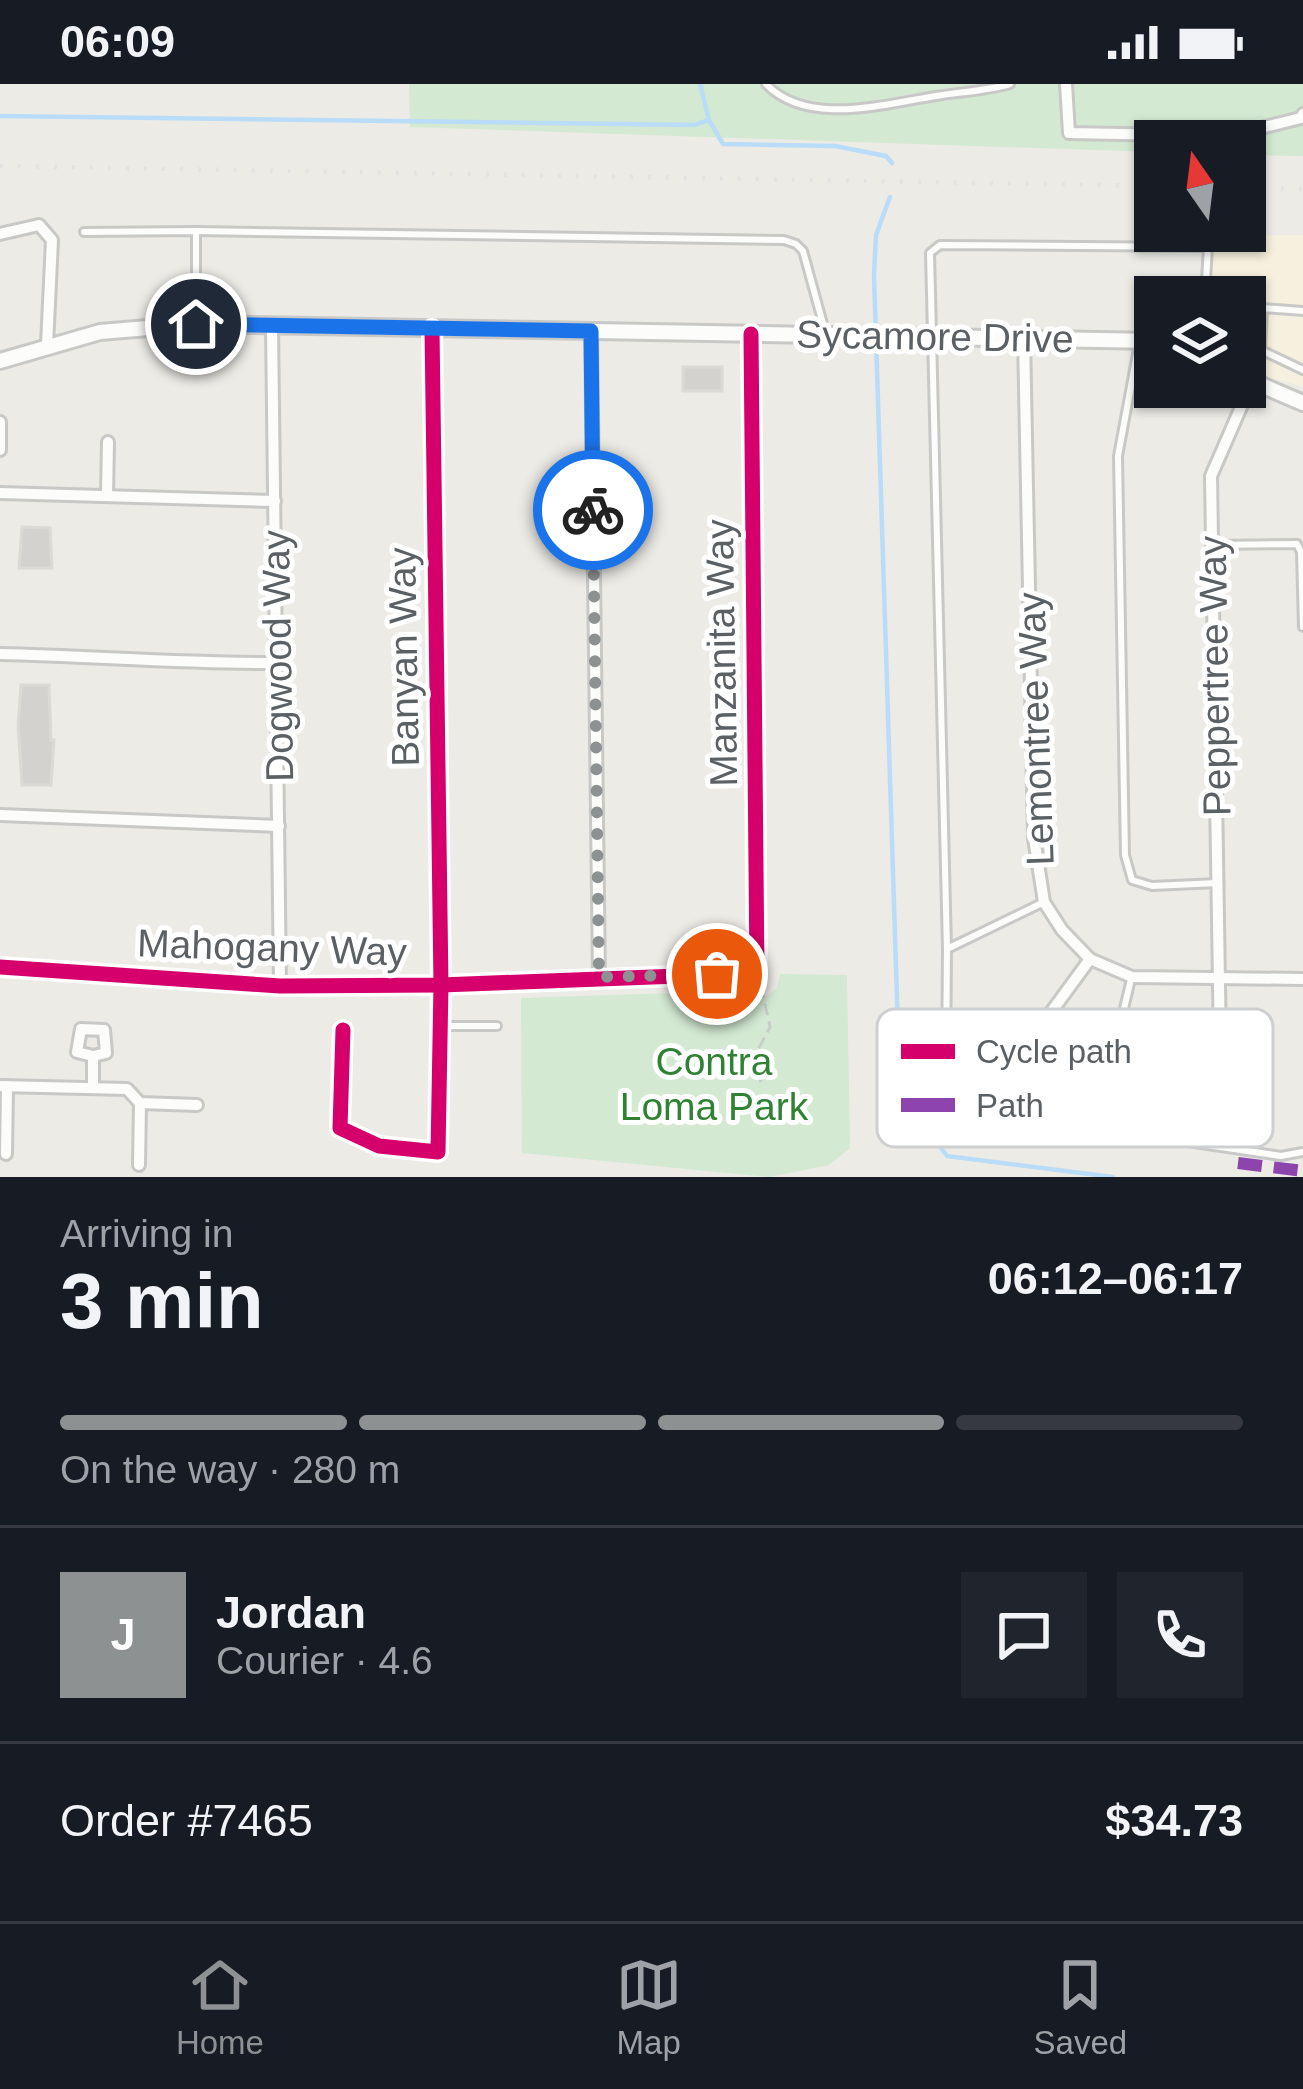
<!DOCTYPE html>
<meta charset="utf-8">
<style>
:root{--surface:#171b24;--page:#20242c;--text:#f1f3f6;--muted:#9ea1a6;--line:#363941;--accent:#8e9192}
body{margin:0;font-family:Helvetica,sans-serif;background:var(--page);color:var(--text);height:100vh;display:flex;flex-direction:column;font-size:45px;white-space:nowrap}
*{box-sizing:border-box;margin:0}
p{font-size:39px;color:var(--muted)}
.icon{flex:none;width:66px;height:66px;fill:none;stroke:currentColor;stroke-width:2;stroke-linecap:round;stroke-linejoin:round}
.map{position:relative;height:1093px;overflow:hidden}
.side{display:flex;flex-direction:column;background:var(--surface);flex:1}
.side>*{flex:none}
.needle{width:78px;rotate:346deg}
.fabs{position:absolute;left:1134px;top:36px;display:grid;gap:24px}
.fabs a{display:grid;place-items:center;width:132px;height:132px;border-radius:0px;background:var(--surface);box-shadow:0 3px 9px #0004;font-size:60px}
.pin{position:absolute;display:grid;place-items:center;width:102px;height:102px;color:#fff;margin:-51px;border:6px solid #fff;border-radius:50%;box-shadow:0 3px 12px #0007}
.courier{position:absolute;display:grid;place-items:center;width:120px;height:120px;margin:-60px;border:9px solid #1a73e8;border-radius:50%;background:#fff;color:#222;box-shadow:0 3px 15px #0007}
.overview em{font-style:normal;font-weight:700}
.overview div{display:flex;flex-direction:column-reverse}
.overview{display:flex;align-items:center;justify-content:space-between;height:204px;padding:0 60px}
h1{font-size:78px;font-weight:700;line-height:90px}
.bar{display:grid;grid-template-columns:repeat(4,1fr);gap:18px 12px;align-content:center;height:144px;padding:0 60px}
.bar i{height:15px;border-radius:9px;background:var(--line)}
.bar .current{background:var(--accent)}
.bar p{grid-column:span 4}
.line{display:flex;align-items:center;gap:30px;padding:0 60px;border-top:3px solid var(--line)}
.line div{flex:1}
.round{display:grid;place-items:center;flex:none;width:126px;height:126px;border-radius:0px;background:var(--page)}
.status{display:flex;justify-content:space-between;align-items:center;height:84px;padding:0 60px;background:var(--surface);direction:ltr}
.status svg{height:33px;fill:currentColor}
.dock{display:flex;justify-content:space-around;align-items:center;height:168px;border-top:3px solid var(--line);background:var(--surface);font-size:33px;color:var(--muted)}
.dock a{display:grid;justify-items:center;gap:6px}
.dock .current{color:var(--accent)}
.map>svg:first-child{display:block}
</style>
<div class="status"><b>06:09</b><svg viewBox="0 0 49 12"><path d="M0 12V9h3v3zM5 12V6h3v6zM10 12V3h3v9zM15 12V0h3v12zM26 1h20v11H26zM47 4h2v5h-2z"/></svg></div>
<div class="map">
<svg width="1303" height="1093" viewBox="0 0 1303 1093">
<rect width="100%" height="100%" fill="#ecebe6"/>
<path fill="#f6f1de" d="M1303,151V302L1270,294L1245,278V213H1210L1211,157L1219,152Z"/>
<g fill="#d3e9d1">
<path d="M409,0H1303V72L1245,71V57H1155V68L410,43Z"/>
<path d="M780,890L847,891L850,1064L829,1081L770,1093L522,1069L521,914L705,908L763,915L777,904Z"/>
</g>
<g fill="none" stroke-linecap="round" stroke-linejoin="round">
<g stroke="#b9dcf8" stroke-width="4.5">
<path d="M700,0L709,36L723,60L835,62L886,72L892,79"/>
<path d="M0,32L694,41L709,36"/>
<path d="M890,113L876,151L874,191L900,1009L947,1072L1113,1093"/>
</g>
</g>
<g fill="#d3d2cf" stroke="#dcdad5" stroke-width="3">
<rect x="683" y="283" width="39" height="24"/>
<path d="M22,443L50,444L52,484H19Z"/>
<path d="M21,601H49L51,656H54L51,701H22L18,641Z"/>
</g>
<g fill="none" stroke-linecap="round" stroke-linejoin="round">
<defs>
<g id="service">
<path d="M766,0C807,43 884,20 936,12C960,8 986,7 1010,0"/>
<path d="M196,147L784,156L796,160L803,167L825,247"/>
<path d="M84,148L196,147V240"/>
<path d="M1205,213L1208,163L940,161L930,169L947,865L946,984L960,1021L973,1026L1281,1072L1303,1068"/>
<path d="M1303,227L1263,224L1261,266L1303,286"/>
<path d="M1139,259L1118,372L1125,771L1132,796L1152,802L1218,799"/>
<path d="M1211,461L1297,460L1301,468L1303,543"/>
<path d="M947,865L1044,818"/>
<path d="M440,942H497"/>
<path d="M1096,1043L1131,895"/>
</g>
<g id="minor">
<path d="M1066,0L1069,49L1228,52L1301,34L1303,30"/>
<path d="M0,150L39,141L52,156L47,261"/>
<path d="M272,242L280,902"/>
<path d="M591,247L599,894"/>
<path d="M1024,254L1034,754L1044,818L1062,846L1090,875L1132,893L1303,895"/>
<path d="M0,338V366"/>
<path d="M0,409L275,417"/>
<path d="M107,411L108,358"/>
<path d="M0,570C93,572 184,580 276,579"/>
<path d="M0,731L279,742"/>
<path d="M0,883L280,902L441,901L757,889L751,250"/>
<path d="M1041,942L1090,875"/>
<path d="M343,946L340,1044L379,1062L438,1068L441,901L432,245"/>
<path d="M1220,963L1211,392L1252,298"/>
<path d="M0,1002L127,1005L140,1019L197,1021"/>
<path d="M93,1004V972L106,969L104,946L81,945L77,968L93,972"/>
<path d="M6,1070L7,1002"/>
<path d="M139,1081L140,1019"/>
</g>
<g id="tertiary">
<path d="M0,277L100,248L196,240L1155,257"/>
<path d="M1245,294L1303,319"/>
</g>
</defs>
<use href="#service" stroke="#c8c8c7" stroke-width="12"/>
<use href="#minor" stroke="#c8c8c7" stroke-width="16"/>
<use href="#tertiary" stroke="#c8c8c7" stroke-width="20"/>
<path stroke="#c8cdca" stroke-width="3" stroke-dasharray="12 6" stroke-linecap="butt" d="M761,902L770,943L754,973L761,998"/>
<use href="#service" stroke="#fcfcfb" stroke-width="6"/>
<use href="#minor" stroke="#fcfcfb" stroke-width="10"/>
<use href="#tertiary" stroke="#fcfcfb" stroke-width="14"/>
<g stroke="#e3e3e3" stroke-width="4.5" stroke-dasharray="3 15" stroke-linecap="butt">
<path d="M0,82L1155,102"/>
<path d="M1245,104L1303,105"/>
</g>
<path stroke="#8e44ad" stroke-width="12" stroke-dasharray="24 12" stroke-linecap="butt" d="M1238,1079L1303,1087"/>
<defs>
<g id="cycleway">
<path d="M0,883L280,902L441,901L757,889L751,250"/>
<path d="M343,946L340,1044L379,1062L438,1068L441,901L432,245"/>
</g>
</defs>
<use href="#cycleway" stroke="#fff" stroke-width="22"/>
<use href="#cycleway" stroke="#d6006c" stroke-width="15"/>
</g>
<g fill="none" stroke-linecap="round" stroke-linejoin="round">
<path stroke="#8e9192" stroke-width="12" stroke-dasharray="0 21.6" d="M593,426L599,893L717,890"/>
<path stroke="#1a73e8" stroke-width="15" d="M196,240L591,247L593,426"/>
</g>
<g text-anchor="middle" stroke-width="10" stroke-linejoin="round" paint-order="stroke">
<g font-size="39" fill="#5b6065" stroke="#fff">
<text transform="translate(935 252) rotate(1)" y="14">Sycamore Drive</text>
<text transform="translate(721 569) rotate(-91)" y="14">Manzanita Way</text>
<text transform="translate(277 572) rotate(-91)" y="14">Dogwood Way</text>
<text transform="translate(403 573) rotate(-91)" y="14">Banyan Way</text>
<text transform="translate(1214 592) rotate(-91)" y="14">Peppertree Way</text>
<text transform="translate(1035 645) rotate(-92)" y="14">Lemontree Way</text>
<text transform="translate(272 863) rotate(2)" y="14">Mahogany Way</text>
</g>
<g font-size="39" fill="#2f8233" stroke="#fff">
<text x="714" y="991">Contra<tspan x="714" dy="45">Loma Park</tspan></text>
</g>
</g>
<rect x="877" y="925" width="396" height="138" rx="18" fill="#fff" stroke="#cecfd1" stroke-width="3"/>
<rect x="901" y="960" width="54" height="15" fill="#d6006c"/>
<rect x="901" y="1014" width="54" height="14" fill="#8e44ad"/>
<g font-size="33" fill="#5b6065">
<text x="976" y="979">Cycle path</text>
<text x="976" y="1033">Path</text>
</g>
</svg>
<div class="fabs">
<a><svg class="needle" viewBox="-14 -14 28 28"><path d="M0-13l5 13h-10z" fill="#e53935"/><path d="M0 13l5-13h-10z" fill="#9ea1a6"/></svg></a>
<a><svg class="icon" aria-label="layers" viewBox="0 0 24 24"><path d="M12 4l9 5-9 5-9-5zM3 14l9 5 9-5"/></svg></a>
</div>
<div class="pin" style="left:717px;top:890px;background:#ea580c"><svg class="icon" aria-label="bag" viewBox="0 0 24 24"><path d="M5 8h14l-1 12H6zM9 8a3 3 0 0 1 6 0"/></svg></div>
<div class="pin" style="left:196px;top:240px;background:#1f2937"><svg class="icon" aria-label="home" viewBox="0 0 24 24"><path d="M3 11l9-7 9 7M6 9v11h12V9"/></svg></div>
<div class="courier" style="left:593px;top:426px"><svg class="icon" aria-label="bike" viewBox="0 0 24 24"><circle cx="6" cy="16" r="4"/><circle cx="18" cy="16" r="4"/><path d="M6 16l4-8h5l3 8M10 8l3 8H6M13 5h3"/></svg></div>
</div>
<section class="side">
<div class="overview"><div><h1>3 min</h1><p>Arriving in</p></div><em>06:12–06:17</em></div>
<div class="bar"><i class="current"></i><i class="current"></i><i class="current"></i><i></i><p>On the way · 280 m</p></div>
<div class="line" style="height:216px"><b class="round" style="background:var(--accent);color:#fff">J</b><div><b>Jordan</b><p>Courier · 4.6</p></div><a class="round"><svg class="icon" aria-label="chat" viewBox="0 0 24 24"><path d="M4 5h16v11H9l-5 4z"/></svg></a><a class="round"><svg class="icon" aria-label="phone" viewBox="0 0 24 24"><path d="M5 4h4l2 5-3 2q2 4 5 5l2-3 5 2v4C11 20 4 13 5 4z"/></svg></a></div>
<div class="line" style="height:156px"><div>Order #7465</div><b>$34.73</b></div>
</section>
<nav class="dock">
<a class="current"><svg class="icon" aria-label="home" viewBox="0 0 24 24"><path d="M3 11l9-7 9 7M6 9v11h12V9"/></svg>Home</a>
<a><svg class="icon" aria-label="map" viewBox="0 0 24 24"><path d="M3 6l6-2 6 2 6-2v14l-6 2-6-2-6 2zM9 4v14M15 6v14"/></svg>Map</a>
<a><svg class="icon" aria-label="saved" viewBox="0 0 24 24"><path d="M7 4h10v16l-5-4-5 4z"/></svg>Saved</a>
</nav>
